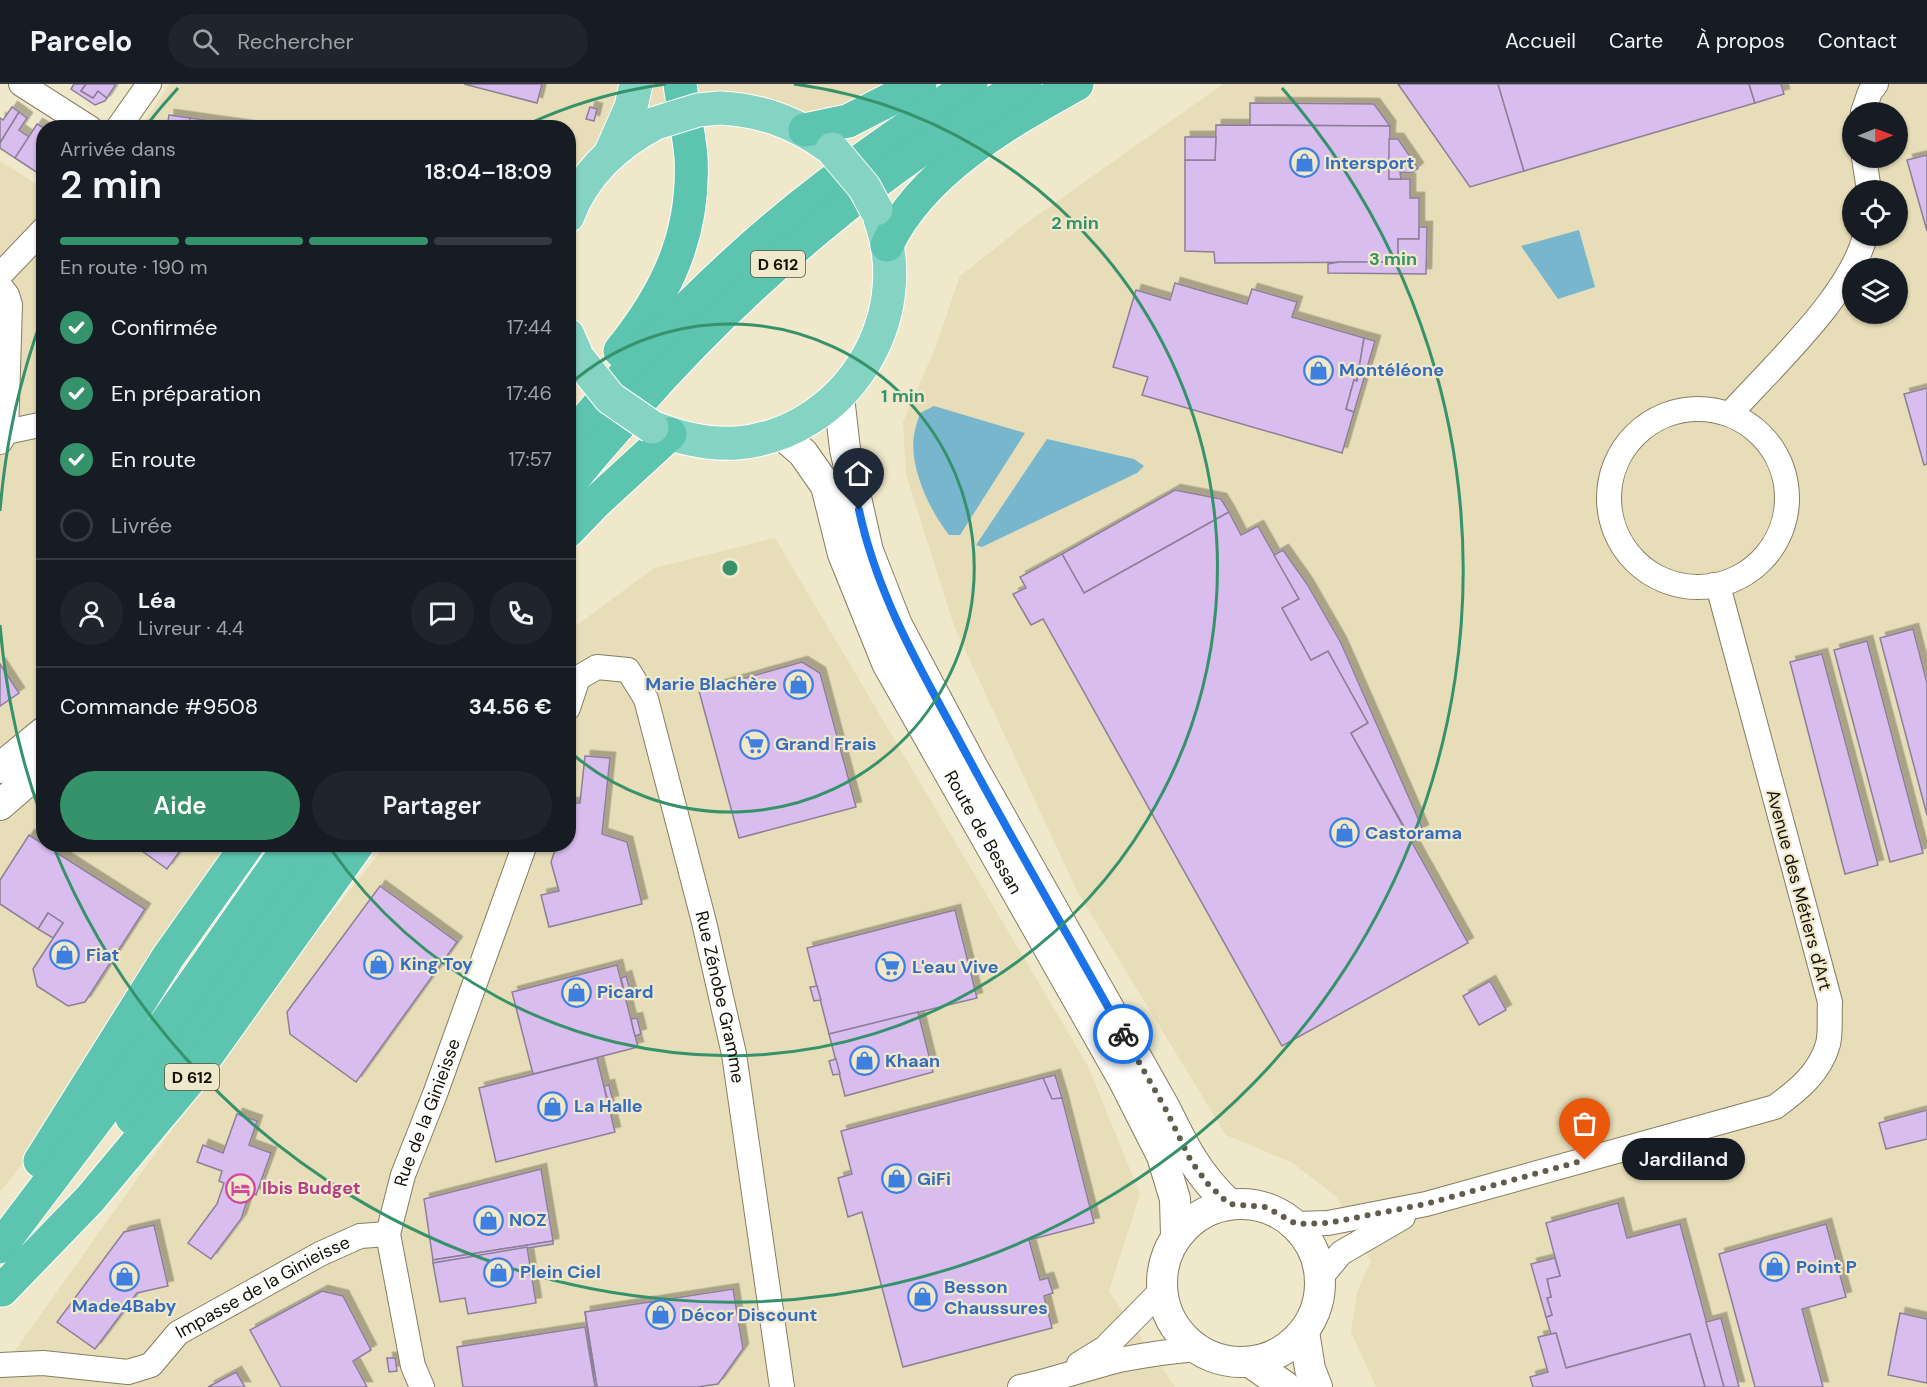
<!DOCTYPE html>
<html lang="fr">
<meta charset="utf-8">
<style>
:root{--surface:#171b24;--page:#20242c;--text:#f1f3f6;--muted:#9ea1a6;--line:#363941;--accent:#35926a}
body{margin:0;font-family:"DM Sans",sans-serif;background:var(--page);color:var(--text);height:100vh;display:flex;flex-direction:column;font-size:22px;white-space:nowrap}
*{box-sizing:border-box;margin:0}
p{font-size:20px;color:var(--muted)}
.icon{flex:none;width:33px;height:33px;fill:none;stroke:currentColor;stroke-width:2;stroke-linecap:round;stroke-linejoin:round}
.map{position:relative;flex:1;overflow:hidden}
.panel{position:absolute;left:36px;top:36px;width:540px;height:732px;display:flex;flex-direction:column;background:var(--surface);border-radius:24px;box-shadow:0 2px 4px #0004}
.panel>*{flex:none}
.needle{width:39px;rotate:89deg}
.controls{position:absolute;left:1842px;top:18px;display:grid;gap:12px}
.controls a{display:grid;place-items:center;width:66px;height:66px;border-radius:50%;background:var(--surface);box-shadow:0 2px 4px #0004;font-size:30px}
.pin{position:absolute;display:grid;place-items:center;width:51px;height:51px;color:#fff;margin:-62px -26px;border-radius:50% 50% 50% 0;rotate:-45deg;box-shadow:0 0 6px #0007}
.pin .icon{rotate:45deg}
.courier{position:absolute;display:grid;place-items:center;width:60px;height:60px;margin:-30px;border:4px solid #1a73e8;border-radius:50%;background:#fff;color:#222;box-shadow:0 2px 8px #0007}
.bubble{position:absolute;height:42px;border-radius:21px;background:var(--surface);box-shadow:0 2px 4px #0004;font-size:20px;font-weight:600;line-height:42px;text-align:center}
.summary em{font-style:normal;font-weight:600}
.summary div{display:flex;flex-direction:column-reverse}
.summary{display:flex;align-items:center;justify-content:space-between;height:102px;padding:0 24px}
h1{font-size:39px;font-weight:600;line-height:45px}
.bar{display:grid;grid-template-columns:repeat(4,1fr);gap:9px 6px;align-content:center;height:72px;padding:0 24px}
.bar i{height:8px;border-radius:4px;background:var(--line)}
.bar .selected{background:var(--accent)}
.bar p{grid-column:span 4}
.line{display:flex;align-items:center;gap:15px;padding:0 24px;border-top:2px solid var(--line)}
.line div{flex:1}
.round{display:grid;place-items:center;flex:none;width:63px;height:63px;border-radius:32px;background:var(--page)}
ol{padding:0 24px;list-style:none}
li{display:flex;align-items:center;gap:18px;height:66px}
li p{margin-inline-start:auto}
li .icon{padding:6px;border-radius:50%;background:var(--accent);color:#fff;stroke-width:4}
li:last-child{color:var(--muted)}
li i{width:33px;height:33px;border:3px solid var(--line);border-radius:50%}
.cta{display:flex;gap:12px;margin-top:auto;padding:12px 24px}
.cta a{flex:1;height:69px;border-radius:36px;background:var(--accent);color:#fff;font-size:24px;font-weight:600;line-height:69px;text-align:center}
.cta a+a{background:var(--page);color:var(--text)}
header{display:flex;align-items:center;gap:36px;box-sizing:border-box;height:84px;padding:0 30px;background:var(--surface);border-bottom:2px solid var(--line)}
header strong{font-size:28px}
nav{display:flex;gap:33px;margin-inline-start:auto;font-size:21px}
.search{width:420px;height:54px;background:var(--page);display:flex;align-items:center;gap:15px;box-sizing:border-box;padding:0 21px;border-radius:33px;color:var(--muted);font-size:22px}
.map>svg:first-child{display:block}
</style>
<header>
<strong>Parcelo</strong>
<div class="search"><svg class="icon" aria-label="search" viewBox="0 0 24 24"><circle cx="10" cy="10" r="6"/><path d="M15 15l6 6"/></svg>Rechercher</div>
<nav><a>Accueil</a><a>Carte</a><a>À propos</a><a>Contact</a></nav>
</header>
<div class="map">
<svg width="1927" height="1303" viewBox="0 0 1927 1303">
<defs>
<filter id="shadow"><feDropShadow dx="5.5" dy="-5.5" stdDeviation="0" flood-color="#0004"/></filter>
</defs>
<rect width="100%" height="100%" fill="#f0e8ca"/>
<g fill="#e7ddb8" fill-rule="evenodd">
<path d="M170,0H902L891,6L814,31L764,12L642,25L569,97L568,44H140Z"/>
<path d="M1223,0H1927V1303H1376L1351,1248L1357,1208L1371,1177L1337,1113L1291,1078L1226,1051L1077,807L954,542L906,390L903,338L936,262L960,192L1028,138ZM1852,28H1898V74H1852ZM1852,106H1898V152H1852ZM1852,184H1898V230H1852Z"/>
<path d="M0,77L44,105L43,129L0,177Z"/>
<path d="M43,167L44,760L238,761L133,936L0,1108V201Z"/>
<path d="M775,454L1088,982L1140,1110L1109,1207L1175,1303H0V1288L277,898L386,761L568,760L569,547L654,484Z"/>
</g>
<g fill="#78b6ce">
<path d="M1579,146L1595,203L1558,215L1521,162Z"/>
<path d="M934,322L1025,349L960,451H949C930,427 909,384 914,351C915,344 918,336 920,329Z"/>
<path d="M1047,355L1134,375L1144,382L1137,389L982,463L976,461Z"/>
</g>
<g fill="#d8bdee" stroke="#8d7f98" stroke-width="1.5" filter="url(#shadow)">
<path d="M74,0H86L81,7L93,14L98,7L107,14L105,17L95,21L71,5Z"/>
<path d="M86,0H116L107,14L98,7L93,14L81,7Z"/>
<path d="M464,0H542L537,19Z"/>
<path d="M1398,0H1498L1524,87L1470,103Z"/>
<path d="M1498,0H1749L1755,19L1524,87Z"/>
<path d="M1749,0H1781L1784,10L1755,19Z"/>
<path d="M1250,19L1374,20L1390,42L1250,41Z"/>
<path d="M12,23L19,28L0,59V34L3,36Z"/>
<path d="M590,23L597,25L594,37L586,35Z"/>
<path d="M19,28L27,34L19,46L29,53L15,74L0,64V59Z"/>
<path d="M169,31L190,34L189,44H167Z"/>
<path d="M190,34L248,42L247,44H189Z"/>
<path d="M37,40L44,44V93L15,74Z"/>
<path d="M1216,41L1390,42L1389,95H1410V114H1419V155H1398V178L1215,179L1214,168L1185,167V76H1215Z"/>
<path d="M1185,53H1216L1215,76H1185Z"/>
<path d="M1389,55H1398L1418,84L1412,89L1400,88L1401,95H1389Z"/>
<path d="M1927,71V147L1907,76Z"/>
<path d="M1419,143H1427L1426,190L1328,189V180L1339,178H1398V155H1419Z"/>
<path d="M1175,199L1247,220L1252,205L1297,218L1292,233L1364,254L1357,297L1354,296L1346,325L1354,328L1342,369L1142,311L1148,293L1113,283L1136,206L1170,216Z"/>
<path d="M1364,254L1375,257L1354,328L1346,325L1354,296L1357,297Z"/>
<path d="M1927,304V380L1924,381L1904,310Z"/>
<path d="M1175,406L1221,415L1229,428L1084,509L1062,470Z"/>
<path d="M1229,428L1241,451L1258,442L1299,515L1282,524L1311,576L1328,567L1368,639L1351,649L1468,859L1282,962L1043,535L1031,541L1013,510L1026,504L1020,493L1062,470L1084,509Z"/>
<path d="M1283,466L1307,500L1341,559L1410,716L1423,746L1410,753L1351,649L1368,639L1328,567L1311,576L1282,524L1299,515L1274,471Z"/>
<path d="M1913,545L1927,599V731L1880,554Z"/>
<path d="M1867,557L1923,769L1890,778L1834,566Z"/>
<path d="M1822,570L1878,781L1845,790L1790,578Z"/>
<path d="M802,578L820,589L856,723L739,754L699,607Z"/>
<path d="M0,580L19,609L0,622Z"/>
<path d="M585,672L610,674L602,750L627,758L642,820L549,843L541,811L559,807L551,778L557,760H568V726L571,719H580Z"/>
<path d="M29,751L145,825L85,918L68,922L37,902L33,885L63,839L48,829L38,845L0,820V796Z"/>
<path d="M141,760H185L167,785L138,764Z"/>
<path d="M380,802L457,858L356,998L290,950L287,928Z"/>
<path d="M955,826L977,914L829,950L807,864Z"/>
<path d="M48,829L63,839L53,854L38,845Z"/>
<path d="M617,881L638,963L533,990L512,908Z"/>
<path d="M626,892L631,909L625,911L621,894Z"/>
<path d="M1490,897L1506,926L1479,941L1463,912Z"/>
<path d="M817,902L821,916L814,917L810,903Z"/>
<path d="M918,928L933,988L845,1012L829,950Z"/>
<path d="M637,934L641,950L635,952L631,935Z"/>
<path d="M597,974L615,1048L496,1078L479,1004Z"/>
<path d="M836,975L840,990L833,991L829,977Z"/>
<path d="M1055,991L1062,1014L1052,1015L1043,994Z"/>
<path d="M1043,994L1052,1015L1062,1014L1094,1139L1029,1156L1040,1196L1048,1194L1053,1209L1044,1212L1052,1244L903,1283L862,1128L848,1133L838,1094L852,1090L841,1047Z"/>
<path d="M609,1001L613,1017L608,1018L604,1002Z"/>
<path d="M1927,1026V1055L1886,1065L1879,1039Z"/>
<path d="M237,1030L257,1037L249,1061L271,1069L256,1111L250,1108L241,1135L211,1175L188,1159L217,1120L224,1099L219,1097L222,1087L197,1078L203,1061L223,1069Z"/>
<path d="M541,1085L553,1157L433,1176L424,1115Z"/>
<path d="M1618,1119L1627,1154L1680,1140L1724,1303H1705L1690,1250L1566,1284L1556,1249L1551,1250L1546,1233L1552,1231L1547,1214L1551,1213L1547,1195L1560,1192L1546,1139Z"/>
<path d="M1826,1140L1846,1213L1802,1225L1823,1303H1755L1719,1170Z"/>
<path d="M154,1141L168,1202L137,1209L95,1265L57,1238L124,1148Z"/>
<path d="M553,1157V1160L433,1179V1176Z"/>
<path d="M527,1163L536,1219L468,1230L465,1214L440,1218L433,1179Z"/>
<path d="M1555,1174L1560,1192L1547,1195L1551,1213L1547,1214L1552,1231L1546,1233L1531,1180Z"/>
<path d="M733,1205L743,1265L718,1300L697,1303H597L585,1228Z"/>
<path d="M322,1207L343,1212L371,1266L353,1277L367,1303H281L250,1246Z"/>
<path d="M585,1228L597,1303H595Z"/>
<path d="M1900,1229L1927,1235V1299L1888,1291Z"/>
<path d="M1721,1234L1739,1303H1724L1706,1238Z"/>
<path d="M585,1243L595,1303H463L457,1263Z"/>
<path d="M1556,1249L1566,1284L1690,1250L1705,1303H1533L1530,1293L1548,1288L1538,1253Z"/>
<path d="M387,1274H395L397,1287L389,1288Z"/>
<path d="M236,1288L245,1303H208Z"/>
</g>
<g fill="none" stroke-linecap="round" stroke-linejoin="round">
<defs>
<g id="minor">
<path d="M21,0L90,44"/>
<path d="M1863,28L1870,8L1876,0"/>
<path d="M118,44L149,0"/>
<path d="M1864,74L1869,106"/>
<path d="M0,191L44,145"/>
<path d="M0,202L7,211L10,221L6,348L0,358"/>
<circle cx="1698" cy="414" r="89"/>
<path d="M1730,330C1772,283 1850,212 1865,152"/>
<path d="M6,348L44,340"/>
<path id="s1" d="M568,624L578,594L597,583L628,586L646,615L704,838L734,970L782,1303"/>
<path d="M1296,1140L1328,1139L1426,1120L1775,1023C1797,1007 1820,989 1828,960C1831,948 1829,931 1830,918L1720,509L1714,501"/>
<path d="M1321,1193L1341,1169L1403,1133"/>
<path d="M1079,1280L1105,1264L1162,1206"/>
<path id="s2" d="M0,1281L43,1279L128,1288L151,1281L178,1249L320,1170L360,1152L388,1150"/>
<path id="s3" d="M422,1303L413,1282L388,1150L403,1091L435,1010L525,760"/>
<path d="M1020,1303C1054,1296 1086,1284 1119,1276C1145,1271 1171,1267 1197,1265"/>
</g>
<g id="tertiary">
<path d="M839,313L845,365L868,467L897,541L972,682L1165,1024C1184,1063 1197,1090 1229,1120"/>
<path id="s4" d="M780,349L803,369L826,402L843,470L887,579L1123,995L1162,1072L1175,1115L1176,1152"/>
<path d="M0,684L44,648"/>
<path d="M0,721L44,683"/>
<circle cx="1241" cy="1199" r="79"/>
<path d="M1304,1248L1310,1285L1317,1303"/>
<path d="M1250,1278L1286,1303"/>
</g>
<g id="primary">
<path d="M720,24C761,26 794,38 828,62"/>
<path d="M611,68L631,23L636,0"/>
<path d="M568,132C584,89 616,60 656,39"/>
<path d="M568,251L578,274"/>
<path d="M652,343C679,354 707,361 737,359C844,350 917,236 880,135"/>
</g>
<g id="trunk">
<path d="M805,46L848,37L920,0"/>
<path d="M887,161C922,87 1007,39 1077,0"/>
<path d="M620,267C667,209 695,150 691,73C689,49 683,24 680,0"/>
<path d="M568,358C643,264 730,175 826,102C873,66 922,33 971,0"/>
<path d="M568,402C588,375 611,351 633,325C742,201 881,81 1025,0"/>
<path d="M568,447L596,418L670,350"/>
<path d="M132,1034L206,929L257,863L325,760"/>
<path d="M40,1077L168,873L248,760"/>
<path d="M0,1163L122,1002L291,760"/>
<path d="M2,1206L90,1115L191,994L358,760"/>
</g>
</defs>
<use href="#minor" stroke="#857d62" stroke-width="26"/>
<use href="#tertiary" stroke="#857d62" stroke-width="32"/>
<use href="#primary" stroke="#fff" stroke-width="35"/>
<use href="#trunk" stroke="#fff" stroke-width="35"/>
<use href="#minor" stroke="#fff" stroke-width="24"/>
<use href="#tertiary" stroke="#fff" stroke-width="30"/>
<use href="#primary" stroke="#85d3c3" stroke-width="33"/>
<use href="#trunk" stroke="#5cc4af" stroke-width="33"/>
<defs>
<g id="primary-bridge">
<path d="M656,39L698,26L720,24"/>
<path d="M832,65L864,103L876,125"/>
<path d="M578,274L610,314L652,343"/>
</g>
</defs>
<use href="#primary-bridge" stroke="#fff" stroke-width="35" stroke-linecap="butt"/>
<use href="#primary-bridge" stroke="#85d3c3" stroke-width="33"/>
</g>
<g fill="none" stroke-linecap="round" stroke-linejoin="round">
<path stroke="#615c4b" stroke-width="6" stroke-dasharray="0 10.8" d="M1123,950L1165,1024L1191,1077L1208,1100L1229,1120L1266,1123L1296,1140L1328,1139L1426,1120L1585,1076"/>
<path stroke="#1a73e8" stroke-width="8" d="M859,426C876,506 915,576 954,647C1008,749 1067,849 1123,950"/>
</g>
<g fill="none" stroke="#35926a" stroke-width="3">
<path d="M570 300A244 244 0 1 1 570 668"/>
<path d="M524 42A488 488 0 0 1 666 0M794 0A488 488 0 1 1 330 764"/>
<path d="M42 734A732 732 0 0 1 0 541M0 427A732 732 0 0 1 42 234M145 43A732 732 0 0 1 178 4M1282 4A732 732 0 1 1 54 764"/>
</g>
<defs>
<symbol id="shop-ring" viewBox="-11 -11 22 22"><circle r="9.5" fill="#f0e8ca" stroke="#3f7fe0" stroke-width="1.5"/><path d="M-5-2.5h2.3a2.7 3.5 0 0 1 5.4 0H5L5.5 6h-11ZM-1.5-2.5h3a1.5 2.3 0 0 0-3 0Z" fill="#3f7fe0"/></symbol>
<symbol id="supermarket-ring" viewBox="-11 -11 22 22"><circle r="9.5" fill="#f0e8ca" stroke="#3f7fe0" stroke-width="1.5"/><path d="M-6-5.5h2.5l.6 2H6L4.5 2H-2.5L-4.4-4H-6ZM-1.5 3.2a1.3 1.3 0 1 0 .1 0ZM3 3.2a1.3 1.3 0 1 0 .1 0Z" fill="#3f7fe0"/></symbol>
<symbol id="hotel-ring" viewBox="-11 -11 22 22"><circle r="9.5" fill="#f0e8ca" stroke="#d1479c" stroke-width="1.5"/><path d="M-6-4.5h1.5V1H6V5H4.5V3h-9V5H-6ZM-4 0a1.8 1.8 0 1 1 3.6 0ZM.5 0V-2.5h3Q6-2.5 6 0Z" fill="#d1479c"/></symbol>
</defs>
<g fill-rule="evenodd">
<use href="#shop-ring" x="1288" y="62" width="33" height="33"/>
<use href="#shop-ring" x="1302" y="270" width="33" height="33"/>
<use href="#shop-ring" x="782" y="584" width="33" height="33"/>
<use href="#supermarket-ring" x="738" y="644" width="33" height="33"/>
<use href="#shop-ring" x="1328" y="732" width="33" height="33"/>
<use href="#shop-ring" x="48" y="854" width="33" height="33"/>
<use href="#shop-ring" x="362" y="864" width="33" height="33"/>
<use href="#supermarket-ring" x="874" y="866" width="33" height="33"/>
<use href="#shop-ring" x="560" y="892" width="33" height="33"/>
<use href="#shop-ring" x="848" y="960" width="33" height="33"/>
<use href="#shop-ring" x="536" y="1006" width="33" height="33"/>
<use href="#shop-ring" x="880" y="1078" width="33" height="33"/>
<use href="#hotel-ring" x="224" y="1088" width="33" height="33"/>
<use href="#shop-ring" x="472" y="1120" width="33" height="33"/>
<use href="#shop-ring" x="1758" y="1166" width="33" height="33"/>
<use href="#shop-ring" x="482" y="1172" width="33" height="33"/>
<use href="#shop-ring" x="108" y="1176" width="33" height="33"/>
<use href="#shop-ring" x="906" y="1196" width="33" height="33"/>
<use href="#shop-ring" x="644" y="1214" width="33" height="33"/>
</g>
<g text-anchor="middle" stroke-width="4.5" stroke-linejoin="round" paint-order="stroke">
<g fill="#f0e8ca" stroke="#565242" stroke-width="1.5">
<rect x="751" y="167" width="54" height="26" rx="4.5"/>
<rect x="165" y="980" width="54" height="26" rx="4.5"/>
</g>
<g font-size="16" font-weight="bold" fill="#141107">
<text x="778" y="186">D 612</text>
<text x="192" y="999">D 612</text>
</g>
<g font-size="18" font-weight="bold" fill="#366cbe" stroke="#f0e8ca" text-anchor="start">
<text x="1325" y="85">Intersport</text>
<text x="1339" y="292">Montéléone</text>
<text x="777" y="606" text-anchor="end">Marie Blachère</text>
<text x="775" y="666">Grand Frais</text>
<text x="1365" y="755">Castorama</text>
<text x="86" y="877">Fiat</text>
<text x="400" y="886">King Toy</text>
<text x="912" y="889">L'eau Vive</text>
<text x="597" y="914">Picard</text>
<text x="885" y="983">Khaan</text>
<text x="574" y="1028">La Halle</text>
<text x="917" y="1101">GiFi</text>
<text x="509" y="1142">NOZ</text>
<text x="1796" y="1189">Point P</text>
<text x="520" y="1194">Plein Ciel</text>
<text x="944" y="1209">Besson<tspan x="944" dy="21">Chaussures</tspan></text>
<text x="124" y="1228" text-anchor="middle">Made4Baby</text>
<text x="681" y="1237">Décor Discount</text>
</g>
<g font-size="18" fill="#141107" stroke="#f0e8ca">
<text dy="6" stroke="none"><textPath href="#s4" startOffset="453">Route de Bessan</textPath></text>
<text transform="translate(1799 806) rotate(75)" y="6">Avenue des Métiers d'Art</text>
<text dy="6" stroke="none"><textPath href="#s1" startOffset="426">Rue Zénobe Gramme</textPath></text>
<text dy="6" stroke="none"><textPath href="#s3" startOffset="285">Rue de la Ginieisse</textPath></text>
<text dy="6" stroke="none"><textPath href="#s2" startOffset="291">Impasse de la Ginieisse</textPath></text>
</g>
<g font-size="18" font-weight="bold" fill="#b23c85" stroke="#f0e8ca" text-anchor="start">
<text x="262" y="1110">Ibis Budget</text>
</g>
</g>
<circle cx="730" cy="484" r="9" fill="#35926a" stroke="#f0e8ca" stroke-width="3"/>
<g font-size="18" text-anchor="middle" font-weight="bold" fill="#35926a" stroke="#f0e8ca" stroke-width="4.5" stroke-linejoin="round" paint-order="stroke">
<text x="1075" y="145">2 min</text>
<text x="1393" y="181">3 min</text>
<text x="903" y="318">1 min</text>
</g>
</svg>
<div class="controls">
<a><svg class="needle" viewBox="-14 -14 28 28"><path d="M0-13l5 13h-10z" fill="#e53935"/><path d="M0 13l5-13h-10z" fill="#9ea1a6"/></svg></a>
<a><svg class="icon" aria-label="locate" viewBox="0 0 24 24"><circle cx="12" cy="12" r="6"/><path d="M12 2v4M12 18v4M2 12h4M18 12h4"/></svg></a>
<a><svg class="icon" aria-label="layers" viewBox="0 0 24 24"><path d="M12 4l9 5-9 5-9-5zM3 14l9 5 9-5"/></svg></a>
</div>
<div class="pin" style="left:1585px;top:1076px;background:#ea580c"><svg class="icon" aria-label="bag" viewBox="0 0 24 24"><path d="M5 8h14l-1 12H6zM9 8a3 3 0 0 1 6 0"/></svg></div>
<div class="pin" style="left:859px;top:426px;background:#1f2937"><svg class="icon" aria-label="home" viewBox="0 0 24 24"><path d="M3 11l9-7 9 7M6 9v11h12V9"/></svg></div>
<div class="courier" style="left:1123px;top:950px"><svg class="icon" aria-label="bike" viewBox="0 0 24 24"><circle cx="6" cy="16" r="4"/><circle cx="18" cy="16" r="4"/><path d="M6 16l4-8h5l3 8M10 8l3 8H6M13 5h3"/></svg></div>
<div class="bubble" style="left:1622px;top:1054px;width:123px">Jardiland</div>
<section class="panel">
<div class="summary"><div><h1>2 min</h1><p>Arrivée dans</p></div><em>18:04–18:09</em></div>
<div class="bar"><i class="selected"></i><i class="selected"></i><i class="selected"></i><i></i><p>En route · 190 m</p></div>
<ol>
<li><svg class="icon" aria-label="check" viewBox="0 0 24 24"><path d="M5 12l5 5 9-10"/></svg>Confirmée<p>17:44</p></li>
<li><svg class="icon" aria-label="check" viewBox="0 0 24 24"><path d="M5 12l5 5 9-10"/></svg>En préparation<p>17:46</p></li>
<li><svg class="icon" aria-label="check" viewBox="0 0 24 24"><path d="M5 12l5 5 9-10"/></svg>En route<p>17:57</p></li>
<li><i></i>Livrée</li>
</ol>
<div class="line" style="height:108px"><a class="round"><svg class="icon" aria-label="person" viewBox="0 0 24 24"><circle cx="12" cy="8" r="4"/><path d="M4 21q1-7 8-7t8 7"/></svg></a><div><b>Léa</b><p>Livreur · 4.4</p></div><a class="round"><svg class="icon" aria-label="chat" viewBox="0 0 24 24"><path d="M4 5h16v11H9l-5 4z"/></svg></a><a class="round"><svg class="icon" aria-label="phone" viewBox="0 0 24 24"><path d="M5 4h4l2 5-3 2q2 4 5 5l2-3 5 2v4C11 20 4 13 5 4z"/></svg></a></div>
<div class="line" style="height:78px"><div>Commande #9508</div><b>34.56 €</b></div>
<div class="cta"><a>Aide</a><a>Partager</a></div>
</section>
</div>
